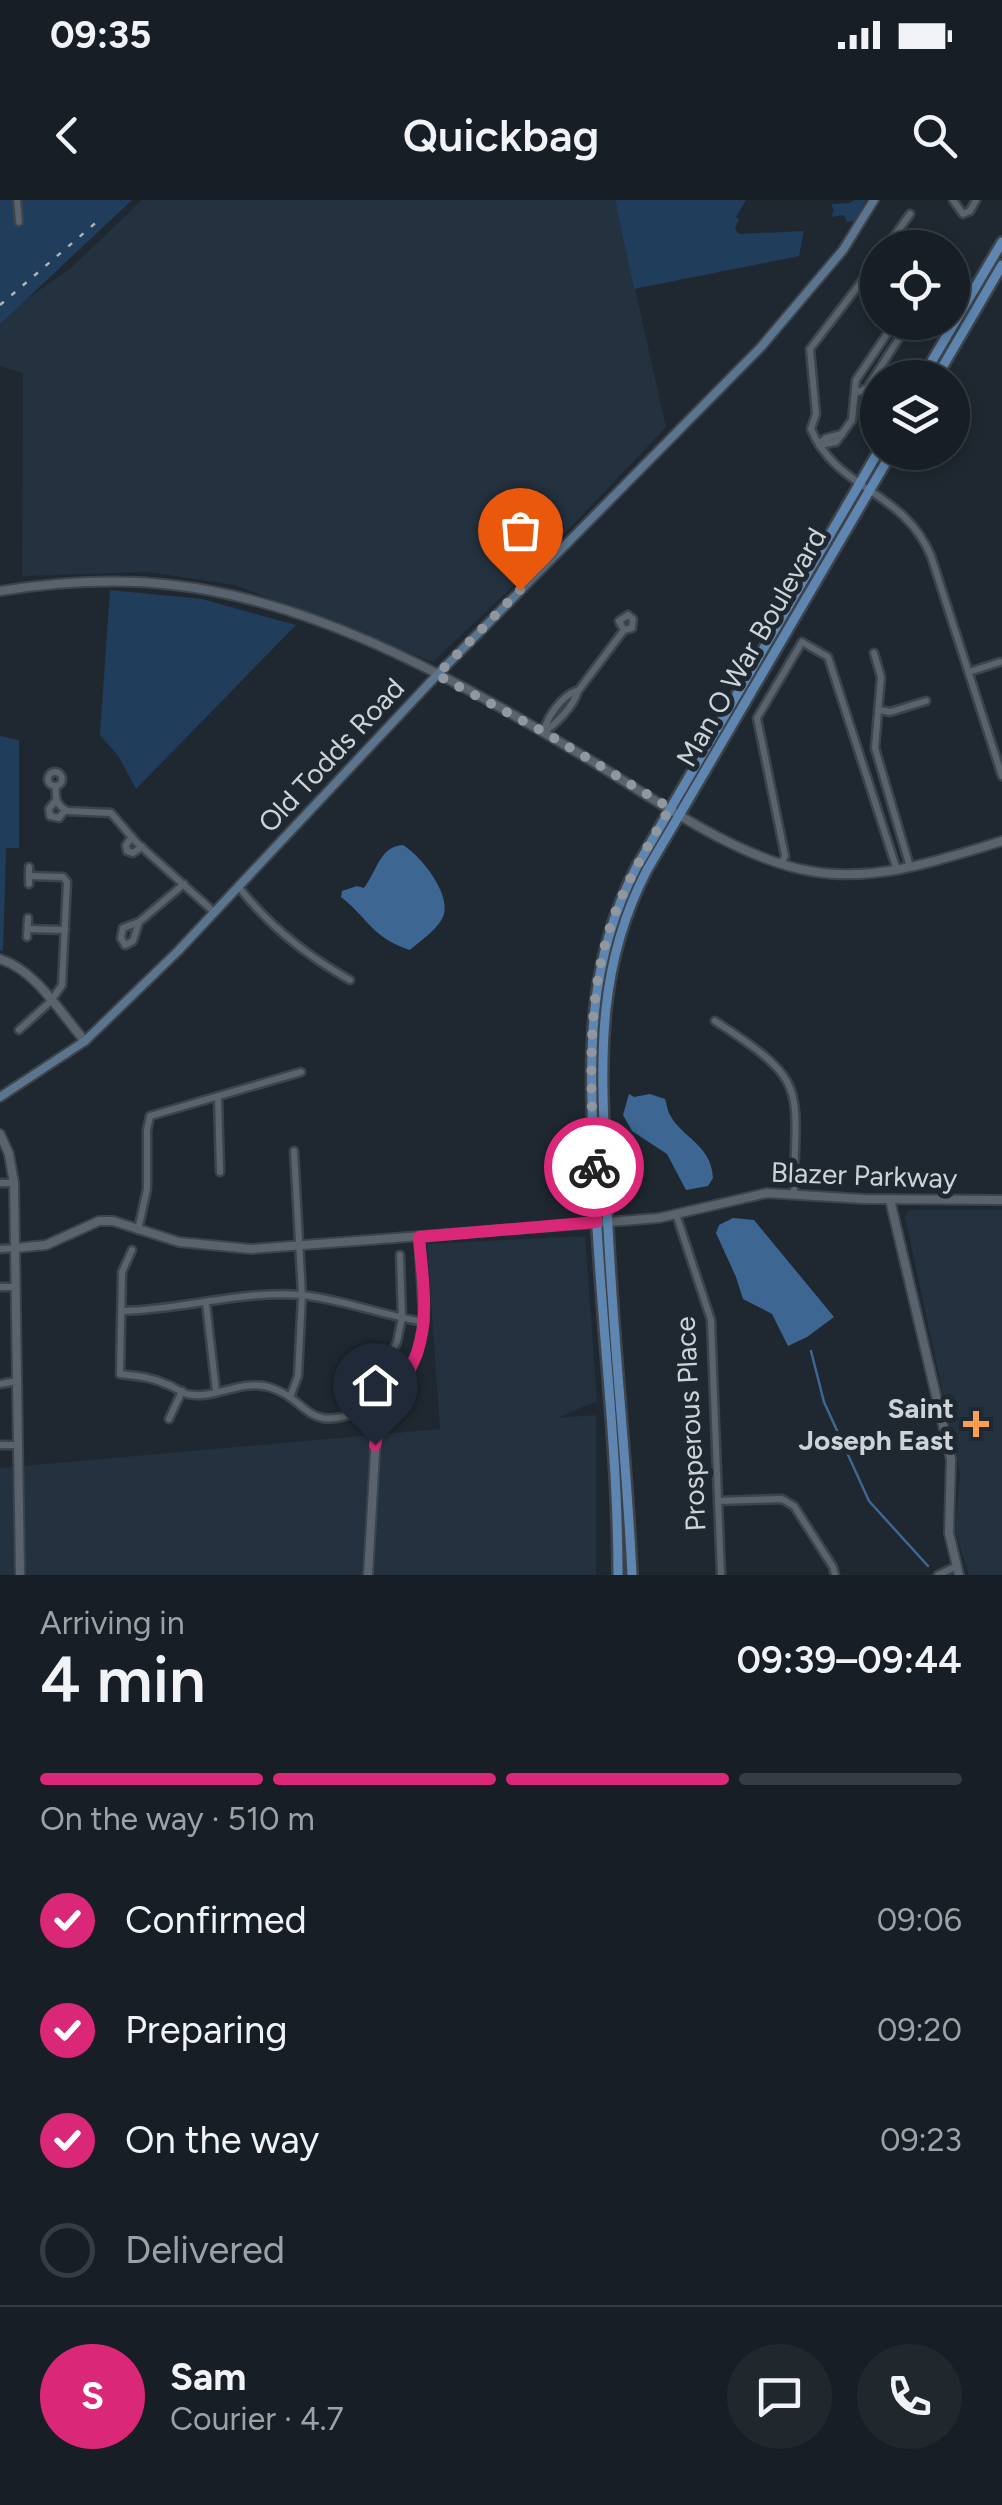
<!DOCTYPE html>
<meta charset="utf-8">
<style>
:root{--surface:#171e25;--page:#20272d;--text:#f1f3f6;--muted:#9ea2a7;--line:#363c42;--accent:#db2777}
body{margin:0;font-family:Figtree,sans-serif;background:var(--page);color:var(--text);height:100vh;display:flex;flex-direction:column;font-size:38px;white-space:nowrap}
*{box-sizing:border-box;margin:0}
p{font-size:32px;color:var(--muted)}
.icon{flex:none;width:55px;height:55px;fill:none;stroke:currentColor;stroke-width:2;stroke-linecap:round;stroke-linejoin:round}
.map{position:relative;height:1375px;overflow:hidden}
.details{display:flex;flex-direction:column;background:var(--surface);flex:1}
.details>*{flex:none}
.buttons{position:absolute;left:860px;top:30px;display:grid;gap:20px}
.buttons a{display:grid;place-items:center;width:110px;height:110px;border-radius:50%;background:var(--surface);box-shadow:0 5px 15px #0003,0 0 0 2px var(--line);font-size:50px}
.pin{position:absolute;display:grid;place-items:center;width:85px;height:85px;color:#fff;margin:-102px -42px;border-radius:50% 50% 50% 0;rotate:-45deg;box-shadow:0 0 10px #0007}
.pin .icon{rotate:45deg}
.courier{position:absolute;display:grid;place-items:center;width:100px;height:100px;margin:-50px;border:8px solid #db2777;border-radius:50%;background:#fff;color:#222;box-shadow:0 2px 12px #0007}
.headline em{font-style:normal;font-weight:600}
.headline div{display:flex;flex-direction:column-reverse}
.headline{display:flex;align-items:center;justify-content:space-between;height:170px;padding:0 40px}
h1{font-size:65px;font-weight:600;line-height:75px}
.bar{display:grid;grid-template-columns:repeat(4,1fr);gap:15px 10px;align-content:center;height:120px;padding:0 40px}
.bar i{height:12px;border-radius:8px;background:var(--line)}
.bar .current{background:var(--accent)}
.bar p{grid-column:span 4}
.line{display:flex;align-items:center;gap:25px;padding:0 40px;border-top:2px solid var(--line)}
.line div{flex:1}
.round{display:grid;place-items:center;flex:none;width:105px;height:105px;border-radius:52px;background:var(--page)}
ol{padding:0 40px;list-style:none}
li{display:flex;align-items:center;gap:30px;height:110px}
li p{margin-inline-start:auto}
li .icon{padding:10px;border-radius:50%;background:var(--accent);color:#fff;stroke-width:4}
li:last-child{color:var(--muted)}
li i{width:55px;height:55px;border:5px solid var(--line);border-radius:50%}
.status{display:flex;justify-content:space-between;align-items:center;height:70px;padding:0 50px;background:var(--surface);direction:ltr}
.status svg{height:28px;fill:currentColor}
header{display:flex;justify-content:space-between;align-items:center;height:130px;padding:0 40px;background:var(--surface);font-size:45px;font-weight:600}
.map>svg:first-child{display:block}
</style>
<div class="status"><b>09:35</b><svg viewBox="0 0 49 12"><path d="M0 12V9h3v3zM5 12V6h3v6zM10 12V3h3v9zM15 12V0h3v12zM26 1h20v11H26zM47 4h2v5h-2z"/></svg></div>
<header><svg class="icon" aria-label="back" viewBox="0 0 24 24"><path d="M15 5l-7 7 7 7"/></svg>Quickbag<svg class="icon" aria-label="search" viewBox="0 0 24 24"><circle cx="10" cy="10" r="6"/><path d="M15 15l6 6"/></svg></header>
<div class="map">
<svg width="1002" height="1375" viewBox="0 0 1002 1375">
<rect width="100%" height="100%" fill="#1f2831"/>
<g fill="#24313f">
<path d="M142,0H615L666,227L531,369L433,462L235,385L148,372L22,376L23,173L0,166V118L72,67Z"/>
<path d="M909,1010H1002V1375H969L955,1331L960,1273L905,1017Z"/>
<path d="M585,1036L597,1201L557,1218L596,1215V1375H0V1268L440,1229L427,1044Z"/>
</g>
<g fill="#203d5b">
<path d="M0,0H132L0,124Z"/>
<path d="M615,0H746L736,17L739,19L735,29L739,34L804,31L799,56L634,89Z"/>
<path d="M854,0H866L855,21L847,22L844,15L831,17L834,10L831,4L850,3Z"/>
<path d="M110,390L202,399L296,425L136,589L119,557L100,535Z"/>
<path d="M0,536L19,540V648H6L3,752L0,750Z"/>
</g>
<g fill="#3d6792">
<path d="M403,645C420,655 450,692 444,714C440,728 420,741 410,750C371,737 370,720 341,697L342,691L357,686L364,688C377,671 380,646 403,645Z"/>
<path d="M629,894L634,897L650,894L665,899C667,904 667,910 670,915C683,939 711,944 713,978L708,986L686,990L667,954L632,931L623,915Z"/>
<path d="M733,1018L754,1020L834,1117L807,1137L788,1146L772,1114L743,1099L736,1077L716,1033L719,1025Z"/>
</g>
<g fill="none" stroke-linecap="round" stroke-linejoin="round">
<path stroke="#3d6792" stroke-width="2.5" d="M811,1151L824,1202L869,1301L928,1366"/>
<defs>
<g id="minor">
<path d="M17,0L19,22"/>
<path d="M953,0L963,14L970,11L976,0"/>
<path d="M886,48L910,14"/>
<path d="M878,60L810,149L816,214L811,229C837,291 903,289 931,356L1002,576"/>
<path d="M856,193L867,188L903,132L904,122"/>
<path d="M819,244L826,238L842,234"/>
<path d="M819,245L836,242L852,220L856,180L893,125L898,122"/>
<path d="M874,453L881,477L875,548L910,667"/>
<path d="M969,472L1000,462"/>
<path d="M880,510L890,512L926,501"/>
<path d="M544,530C548,516 562,496 576,491"/>
<path d="M544,532C557,523 573,507 578,491L624,430L632,428L633,419L628,415L619,421L624,430"/>
<circle cx="55" cy="579" r="7"/>
<path d="M56,586C55,598 56,605 67,611L111,613L136,642L214,712"/>
<path d="M56,600L49,609L50,616L59,618L65,610"/>
<path d="M132,637L126,645L127,651L133,653L142,647"/>
<path d="M781,664L785,656L757,518L802,442L828,457L897,670"/>
<path d="M29,684V667"/>
<path d="M238,686C268,725 307,756 350,780"/>
<path d="M139,722L133,741L125,745L121,738L123,728L139,722L184,684"/>
<path d="M28,729L65,730"/>
<path d="M27,737L28,718"/>
<path d="M715,821C811,883 795,886 794,992"/>
<path d="M19,830L51,801L62,785L67,682L63,677L29,676"/>
<path d="M218,896L220,972"/>
<path d="M0,983H14"/>
<path d="M676,1014L711,1120L721,1375"/>
<path d="M138,1030L147,989V930L150,916L301,872"/>
<path d="M0,1049L15,1048"/>
<path d="M132,1050L122,1072L120,1174C136,1176 151,1177 166,1184C173,1186 180,1192 187,1194C213,1200 238,1181 264,1186C310,1196 303,1236 362,1210L382,1216"/>
<path d="M0,1087H15"/>
<path d="M206,1103L216,1191"/>
<path d="M122,1111C182,1110 242,1090 302,1095L294,951"/>
<path d="M0,1184L17,1181"/>
<path d="M290,1197L298,1176L302,1095C345,1100 381,1115 424,1122"/>
<path d="M362,1210L397,1142L402,1118L400,1055"/>
<path d="M169,1219L182,1191"/>
<path d="M0,1245H18"/>
<path d="M718,1301L782,1299L794,1306L833,1367L835,1375"/>
<path d="M938,1375L957,1366"/>
</g>
<g id="tertiary">
<path d="M0,391C58,382 115,378 173,385C322,402 469,487 595,563C657,601 739,659 810,671C876,683 940,660 1002,641"/>
<path d="M0,759C37,771 60,813 85,841"/>
<path d="M0,934L9,954L14,983L20,1375"/>
<path d="M890,1000L951,1259L949,1333L959,1375"/>
<path d="M15,1048L46,1045L99,1021H113L179,1042L251,1049L659,1018L767,993L864,999L1002,1000"/>
<path d="M368,1375L376,1236L385,1210L417,1154L424,1122L419,1037"/>
</g>
<path id="secondary" d="M0,897L85,841L178,751L437,475L761,147L843,50L874,0"/>
<g id="primary">
<path d="M922,178L1002,42"/>
<path d="M936,178L1002,65"/>
<path d="M618,1375C618,1238 598,1102 594,965C590,857 585,767 636,668L878,252"/>
<path d="M632,1375C626,1244 610,1113 606,981C602,870 593,773 647,670L892,252"/>
</g>
</defs>
<use href="#minor" stroke="#3c434b" stroke-width="11"/>
<use href="#tertiary" stroke="#3c434b" stroke-width="12"/>
<use href="#secondary" stroke="#3c434b" stroke-width="12"/>
<use href="#primary" stroke="#3c434b" stroke-width="14"/>
<use href="#minor" stroke="#59636d" stroke-width="6"/>
<use href="#tertiary" stroke="#59636d" stroke-width="8"/>
<use href="#secondary" stroke="#5c758e" stroke-width="8"/>
<use href="#primary" stroke="#5e86b0" stroke-width="9"/>
<path stroke="#aeb4bb" stroke-width="2.5" stroke-dasharray="5 10" stroke-linecap="butt" d="M0,105L99,20"/>
</g>
<g fill="none" stroke-linecap="round" stroke-linejoin="round">
<path stroke="#90979e" stroke-width="10" stroke-dasharray="0 18" d="M520,390L437,475L544,532L670,608C652,639 633,670 619,703C584,788 591,877 594,967"/>
<path stroke="#db2777" stroke-width="12" d="M375,1245C382,1208 405,1187 417,1153C430,1116 422,1075 419,1037L596,1022L594,967"/>
</g>
<path fill="#fa9f4f" stroke="#1f2831" stroke-width="4" d="M971 1209h10v10h10v10h-10v10h-10v-10h-10v-10h10z"/>
<g text-anchor="middle" stroke-width="10" stroke-linejoin="round" paint-order="stroke">
<g font-size="28" fill="#cdd3d9" stroke="#1f2831">
<text transform="translate(751 447) rotate(-60)" y="10">Man O War Boulevard</text>
<text transform="translate(331 555) rotate(-47)" y="10">Old Todds Road</text>
<text transform="translate(864 975) rotate(2)" y="10">Blazer Parkway</text>
<text transform="translate(690 1224) rotate(-93)" y="10">Prosperous Place</text>
</g>
<g font-size="28" font-weight="bold" fill="#cdd3d9" stroke="#1f2831" text-anchor="end">
<text x="954" y="1218">Saint<tspan x="954" dy="32">Joseph East</tspan></text>
</g>
</g>
</svg>
<div class="buttons">
<a><svg class="icon" aria-label="locate" viewBox="0 0 24 24"><circle cx="12" cy="12" r="6"/><path d="M12 2v4M12 18v4M2 12h4M18 12h4"/></svg></a>
<a><svg class="icon" aria-label="layers" viewBox="0 0 24 24"><path d="M12 4l9 5-9 5-9-5zM3 14l9 5 9-5"/></svg></a>
</div>
<div class="pin" style="left:520px;top:390px;background:#ea580c"><svg class="icon" aria-label="bag" viewBox="0 0 24 24"><path d="M5 8h14l-1 12H6zM9 8a3 3 0 0 1 6 0"/></svg></div>
<div class="pin" style="left:375px;top:1245px;background:#1f2937"><svg class="icon" aria-label="home" viewBox="0 0 24 24"><path d="M3 11l9-7 9 7M6 9v11h12V9"/></svg></div>
<div class="courier" style="left:594px;top:967px"><svg class="icon" aria-label="bike" viewBox="0 0 24 24"><circle cx="6" cy="16" r="4"/><circle cx="18" cy="16" r="4"/><path d="M6 16l4-8h5l3 8M10 8l3 8H6M13 5h3"/></svg></div>
</div>
<section class="details">
<div class="headline"><div><h1>4 min</h1><p>Arriving in</p></div><em>09:39–09:44</em></div>
<div class="bar"><i class="current"></i><i class="current"></i><i class="current"></i><i></i><p>On the way · 510 m</p></div>
<ol>
<li><svg class="icon" aria-label="check" viewBox="0 0 24 24"><path d="M5 12l5 5 9-10"/></svg>Confirmed<p>09:06</p></li>
<li><svg class="icon" aria-label="check" viewBox="0 0 24 24"><path d="M5 12l5 5 9-10"/></svg>Preparing<p>09:20</p></li>
<li><svg class="icon" aria-label="check" viewBox="0 0 24 24"><path d="M5 12l5 5 9-10"/></svg>On the way<p>09:23</p></li>
<li><i></i>Delivered</li>
</ol>
<div class="line" style="height:180px"><b class="round" style="background:var(--accent);color:#fff">S</b><div><b>Sam</b><p>Courier · 4.7</p></div><a class="round"><svg class="icon" aria-label="chat" viewBox="0 0 24 24"><path d="M4 5h16v11H9l-5 4z"/></svg></a><a class="round"><svg class="icon" aria-label="phone" viewBox="0 0 24 24"><path d="M5 4h4l2 5-3 2q2 4 5 5l2-3 5 2v4C11 20 4 13 5 4z"/></svg></a></div>
</section>
